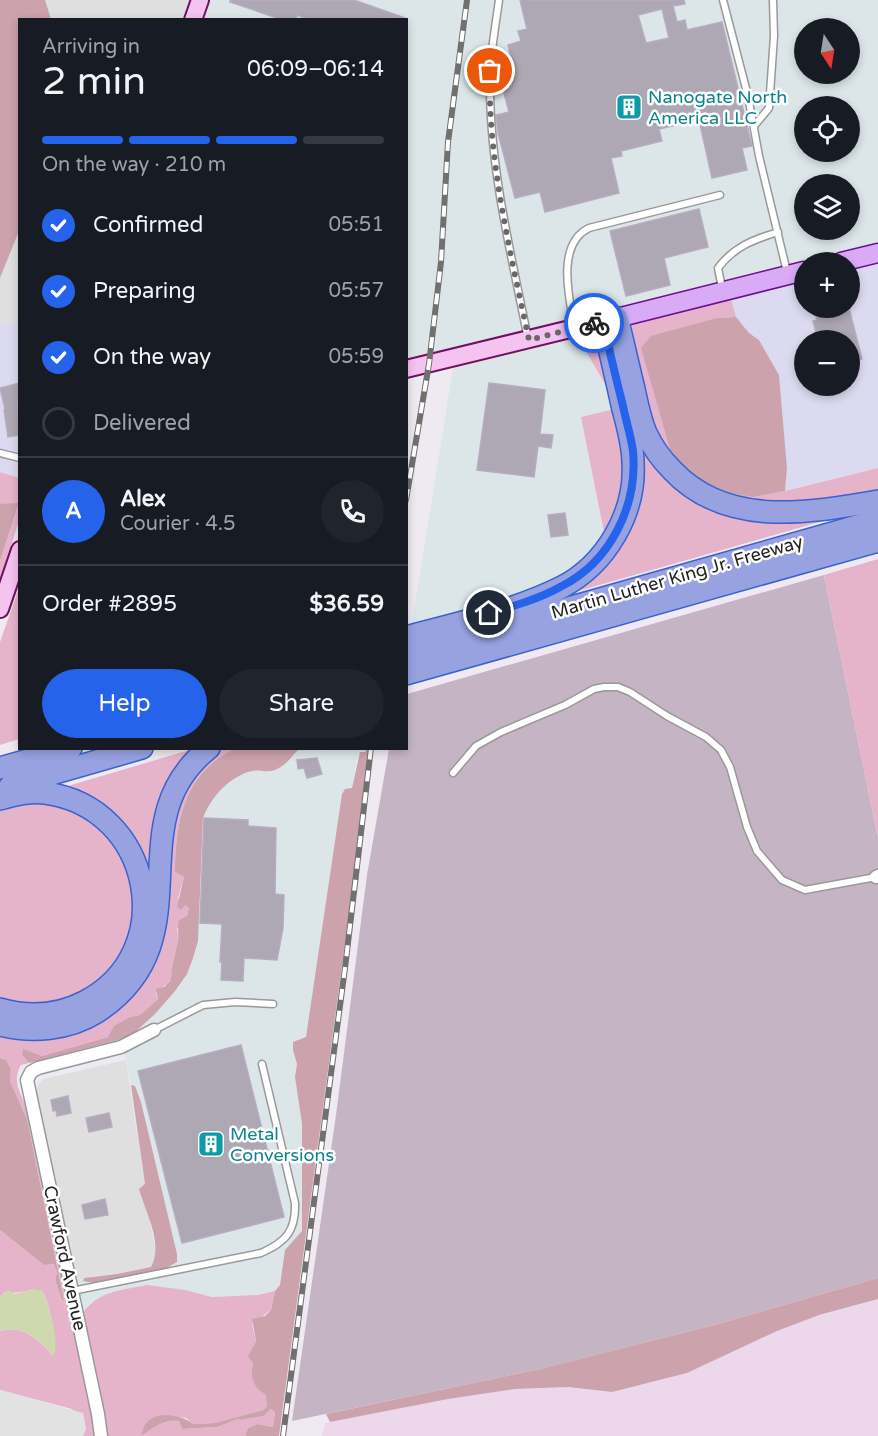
<!DOCTYPE html>
<meta charset="utf-8">
<style>
:root{--surface:#171b24;--page:#20242c;--text:#f1f3f6;--muted:#9ea1a6;--line:#363941;--accent:#2563eb}
body{margin:0;font-family:"Varela Round",sans-serif;background:var(--page);color:var(--text);height:100vh;display:flex;flex-direction:column;font-size:22px;white-space:nowrap}
*{box-sizing:border-box;margin:0}
p{font-size:20px;color:var(--muted)}
.icon{flex:none;width:33px;height:33px;fill:none;stroke:currentColor;stroke-width:2;stroke-linecap:round;stroke-linejoin:round}
.map{position:relative;flex:1;overflow:hidden}
.details{position:absolute;left:18px;top:18px;width:390px;height:732px;display:flex;flex-direction:column;background:var(--surface);border-radius:0px;box-shadow:0 3px 9px #0003}
.details>*{flex:none}
.needle{width:39px;rotate:168deg}
.fabs{position:absolute;left:794px;top:18px;display:grid;gap:12px}
.fabs a{display:grid;place-items:center;width:66px;height:66px;border-radius:50%;background:var(--surface);box-shadow:0 3px 9px #0003;font-size:30px}
.pin{position:absolute;display:grid;place-items:center;width:51px;height:51px;color:#fff;margin:-26px;border:3px solid #fff;border-radius:50%;box-shadow:0 2px 6px #0007}
.courier{position:absolute;display:grid;place-items:center;width:60px;height:60px;margin:-30px;border:4px solid #2563eb;border-radius:50%;background:#fff;color:#222;box-shadow:0 2px 8px #0007}
.headline em{font-style:normal;font-weight:600}
.headline div{display:flex;flex-direction:column-reverse}
.headline{display:flex;align-items:center;justify-content:space-between;height:102px;padding:0 24px}
h1{font-size:39px;font-weight:600;line-height:45px}
.bar{display:grid;grid-template-columns:repeat(4,1fr);gap:9px 6px;align-content:center;height:72px;padding:0 24px}
.bar i{height:8px;border-radius:4px;background:var(--line)}
.bar .current{background:var(--accent)}
.bar p{grid-column:span 4}
.line{display:flex;align-items:center;gap:15px;padding:0 24px;border-top:2px solid var(--line)}
.line div{flex:1}
.round{display:grid;place-items:center;flex:none;width:63px;height:63px;border-radius:32px;background:var(--page)}
ol{padding:0 24px;list-style:none}
li{display:flex;align-items:center;gap:18px;height:66px}
li p{margin-inline-start:auto}
li .icon{padding:6px;border-radius:50%;background:var(--accent);color:#fff;stroke-width:4}
li:last-child{color:var(--muted)}
li i{width:33px;height:33px;border:3px solid var(--line);border-radius:50%}
.button{display:flex;gap:12px;margin-top:auto;padding:12px 24px}
.button a{flex:1;height:69px;border-radius:36px;background:var(--accent);color:#fff;font-size:24px;font-weight:600;line-height:69px;text-align:center}
.button a+a{background:var(--page);color:var(--text)}
.map>svg:first-child{display:block}
</style>
<div class="map">
<svg width="878" height="1436" viewBox="0 0 878 1436">
<rect width="100%" height="100%" fill="#efe9f1"/>
<g fill="#dfdfdf">
<path d="M45,0H210L203,20L51,19Z"/>
<path d="M19,231V322L0,325V278Z"/>
<path d="M126,1060L145,1185L141,1199L148,1212L157,1256L151,1267L117,1274L93,1276L77,1281L36,1092L38,1085L43,1079Z"/>
</g>
<g fill="#dcdaf0" fill-rule="evenodd">
<path d="M878,263V468L785,491L787,468L779,375L759,340L749,333L736,317L731,298L804,281V308H849V270ZM804,340H849V386H804Z"/>
<path d="M19,322V478L0,472V325Z"/>
</g>
<g fill="#dce6e9" fill-rule="evenodd">
<path d="M210,0H878V242L571,320L578,338L619,409L581,418L604,532L595,547L573,568L528,593L412,623L456,350L407,361L406,20H203ZM804,28H849V74H804ZM804,106H849V152H804ZM804,184H849V230H804Z"/>
<path d="M299,749H316L323,751L332,749H367L357,759L306,1038L293,1042V1050L297,1064L295,1077L302,1124V1231L285,1250L280,1285L275,1291L258,1295L212,1297L164,1287L97,1298L89,1304L83,1313L77,1281L84,1278V1281L90,1283L163,1270L177,1254L135,1086L131,1085L122,1039L134,1033L198,941L203,818L207,807L224,787L236,777L253,770L273,771L291,760Z"/>
</g>
<path fill="#c5b5c4" d="M824,575L878,838V1278L718,1324L540,1369L292,1421L336,1115L367,875L389,749L406,748L407,694Z"/>
<path fill="#edd7ea" d="M878,1299V1436H322L325,1423L448,1399L515,1389L568,1387L612,1392L687,1373L777,1331L819,1315Z"/>
<g fill="#e6b4ca">
<path d="M731,298L736,317L717,318L754,497L785,491L878,468V503L858,511L568,594L528,593C561,575 584,566 604,532L581,417L619,408L578,338Z"/>
<path d="M0,472L20,478L19,521L0,580V561L19,504H0Z"/>
<path d="M878,559V838L824,575Z"/>
<path d="M19,588V739L0,745V642Z"/>
<path d="M193,749H237C185,772 175,821 175,872L184,877L178,898L189,908L187,916L177,929C181,944 171,963 171,980L156,993L158,999L140,1015L130,1017L108,1037L42,1056L23,1050L22,1055L29,1063L21,1065C11,1081 22,1097 29,1112L94,1423L96,1436H83L86,1428L72,1409L0,1390V1331C22,1324 40,1340 53,1356C51,1335 54,1310 42,1291C28,1288 18,1295 5,1292L0,1297V1230L44,1265L54,1264L57,1273L55,1280L62,1300L64,1299L27,1119L10,1081L11,1069L6,1060L0,1058V806Z"/>
<path d="M147,1285L185,1290L212,1297L258,1295L275,1291L271,1310L252,1324L256,1341L249,1358L253,1363C251,1377 254,1387 266,1395L268,1406L265,1410L215,1423L193,1424L186,1418L162,1415L146,1432C157,1426 166,1419 179,1421L182,1429L217,1427L238,1419L240,1420L264,1416L271,1409L275,1412L273,1427L258,1424L248,1428L245,1436H107L104,1410L83,1313C97,1291 123,1290 147,1285Z"/>
</g>
<g fill="#cca2ac">
<path d="M0,0H45L51,19L20,20L19,231L0,278Z"/>
<path d="M736,317L749,333L759,340L779,375L787,468L785,491L754,497L718,491L690,475L672,456L641,348L651,336L717,318Z"/>
<path d="M19,503L0,561V504Z"/>
<path d="M237,748L299,749C290,758 289,763 275,770C268,773 259,769 252,771C230,776 211,797 203,818L198,941L193,958L187,974L175,991L155,1014L134,1033L122,1039L29,1063L22,1055L23,1049L42,1056L108,1037L114,1026L130,1017L140,1015L158,999L156,989L164,987L171,980C171,966 176,953 178,940C179,933 177,928 179,920L187,916L189,908L185,905L181,910L177,907L184,877L175,872C175,821 185,771 237,748Z"/>
<path d="M367,749H371L279,1436H245L248,1428L258,1424L273,1427L275,1412L271,1409L264,1416L240,1420L238,1419L217,1427L182,1429L179,1421C165,1419 153,1428 142,1435C144,1409 178,1412 193,1424L215,1423L264,1410L267,1406L266,1395C253,1387 250,1378 253,1363L248,1357L256,1341L252,1319L265,1316L271,1310L275,1291L280,1285L285,1250L302,1231V1124L295,1077L297,1064L293,1050V1042L306,1037L342,794L345,789L352,788L360,752H365Z"/>
<path d="M0,1058L6,1060L11,1069L10,1081L27,1119L64,1300H62L55,1280L57,1273L54,1264L44,1265L0,1230Z"/>
<path d="M131,1085L135,1086L141,1102L177,1254V1262L163,1270L99,1284L83,1281L84,1278L117,1274L151,1267C164,1243 145,1212 139,1189L145,1184Z"/>
<path d="M878,1278V1299L819,1315L777,1331L687,1373L612,1392L568,1387L515,1389L448,1399L330,1422L326,1414L540,1369L718,1324Z"/>
</g>
<path fill="#e2e2e2" d="M0,1390L83,1413L86,1428L83,1436H0Z"/>
<path fill="#cedaae" d="M33,1289L42,1291C49,1302 61,1347 53,1356C40,1340 22,1324 0,1331V1297L8,1290L15,1294Z"/>
<g fill="#ada8b3" stroke="#b7acc2" stroke-width="1.5" fill-rule="evenodd">
<path d="M230,0H354L405,18L309,20L297,15L296,20H283L230,2Z"/>
<path d="M520,0H684L685,4L673,6L677,22L685,20L687,30L722,22L752,146L742,148L747,170L712,178L699,120L659,129L662,141L621,151L622,156L611,158L619,193L545,212L540,192L515,198L498,133L496,115L509,112L498,71L513,66L508,45L521,41L518,31L527,29ZM662,9L669,38L646,43L638,15Z"/>
<path d="M699,209L708,247L664,258L670,285L626,296L610,231Z"/>
<path d="M814,308H849L862,359L849,363V340H818L813,321L817,320Z"/>
<path d="M20,383V401H17L20,435L8,437L4,410L5,409L0,388Z"/>
<path d="M489,383L545,390L540,434L553,435L551,448L538,446L534,477L477,470Z"/>
<path d="M565,513L568,535L551,537L548,515Z"/>
<path d="M317,758L322,774L307,778L304,768L298,769L297,760Z"/>
<path d="M204,818L248,820V826L276,828L275,894L284,895L283,928L277,960L244,958L243,981L221,980L222,962H220L222,924L200,923Z"/>
<path d="M241,1045L284,1217L182,1243L138,1071Z"/>
<path d="M68,1096L71,1113L57,1116L56,1110L53,1111L51,1100Z"/>
<path d="M109,1113L112,1127L89,1132L86,1118Z"/>
<path d="M105,1199L108,1215L85,1219L82,1205Z"/>
</g>
<g fill="none" stroke-linecap="round" stroke-linejoin="round">
<defs>
<g id="lane">
<path d="M499,0C495,30 489,60 490,91C491,174 512,258 528,339"/>
<path d="M723,0L748,96L759,156L787,272"/>
<path d="M754,126L769,108L774,36L773,0"/>
<path d="M722,288L718,268C734,247 752,240 778,232"/>
<path d="M574,326C569,297 556,244 589,228L720,195"/>
<path d="M0,453L20,458"/>
<path d="M453,773L476,746L501,732L565,705L594,689L604,687H618L630,692L667,716L706,737L721,750L730,767L747,827L757,851L782,880L805,890L876,877"/>
<path d="M154,1030L203,1005L235,1002L273,1004"/>
<path d="M72,1291L261,1253C286,1242 296,1231 295,1203L262,1064"/>
</g>
<g id="street">
<path d="M876,877L878,876"/>
<path d="M101,1436L98,1414L27,1080L31,1072L38,1068L121,1047L154,1030"/>
</g>
<g id="secondary">
<path d="M193,20L200,0"/>
<path d="M406,369L603,321"/>
<path d="M0,609L20,550"/>
</g>
<g id="primary">
<path d="M841,262L878,253"/>
<path d="M605,321L804,271"/>
</g>
<g id="highway">
<path d="M617,318C623,341 628,365 634,389C637,403 640,419 646,433C652,446 661,459 672,470C726,528 808,513 878,501"/>
<path d="M406,637C458,623 514,611 562,587C606,564 636,513 633,463C633,444 627,425 622,405C616,377 609,349 603,321"/>
<path d="M406,654L878,520"/>
<path d="M406,674L878,541"/>
<path d="M0,768L71,748"/>
<path d="M10,786L142,748"/>
<path d="M0,799C15,795 30,791 45,793C153,807 181,953 84,1002C57,1016 29,1017 0,1009"/>
<path d="M0,1025C32,1033 68,1030 97,1012C209,938 114,823 209,748"/>
</g>
</defs>
<use href="#lane" stroke="#999" stroke-width="9"/>
<use href="#street" stroke="#999" stroke-width="15"/>
<use href="#secondary" stroke="#720f62" stroke-width="20"/>
<use href="#primary" stroke="#6d0d92" stroke-width="21"/>
<use href="#highway" stroke="#3863cd" stroke-width="24"/>
<use href="#lane" stroke="#fff" stroke-width="6"/>
<use href="#street" stroke="#fff" stroke-width="12"/>
<use href="#secondary" stroke="#f5c3f0" stroke-width="16"/>
<use href="#primary" stroke="#d9aaf5" stroke-width="18"/>
<use href="#highway" stroke="#98a2e1" stroke-width="21"/>
<defs>
<g id="rail">
<path d="M406,500L429,364L441,262L448,142L467,0"/>
<path d="M283,1436L345,968L371,748"/>
</g>
</defs>
<use href="#rail" stroke="#707070" stroke-width="6"/>
<use href="#rail" stroke="#fff" stroke-width="4" stroke-dasharray="11" stroke-linecap="butt"/>
</g>
<g fill="none" stroke-linecap="round" stroke-linejoin="round">
<path stroke="#6a686a" stroke-width="6" stroke-dasharray="0 10.8" d="M490,71C487,157 511,256 529,340L594,323"/>
<path stroke="#2563eb" stroke-width="8" d="M489,613C514,606 539,599 562,586C611,561 638,505 633,451C631,436 626,421 623,406C616,378 609,350 603,321L594,323"/>
</g>
<defs>
<symbol id="building-square" viewBox="-11 -11 22 22"><rect x="-9" y="-9" width="18" height="18" rx="4" fill="#0f9aa8" stroke="#fff"/><path d="M-4-6H4V6H1V3H-1V6H-4ZM-2.5-4.3h1.7v1.8h-1.7ZM.8-4.3h1.7v1.8H.8ZM-2.5-1h1.7V.8h-1.7ZM.8-1h1.7V.8H.8Z" fill="#fff"/></symbol>
</defs>
<g fill-rule="evenodd">
<use href="#building-square" x="614" y="92" width="30" height="30"/>
<use href="#building-square" x="196" y="1129" width="30" height="30"/>
</g>
<g text-anchor="middle" stroke-width="5" stroke-linejoin="round" paint-order="stroke">
<g font-size="18" fill="#0d838f" stroke="#fff" text-anchor="start">
<text x="648" y="103">Nanogate North<tspan x="648" dy="21">America LLC</tspan></text>
<text x="230" y="1140">Metal<tspan x="230" dy="21">Conversions</tspan></text>
</g>
<g font-size="18" fill="#222" stroke="#fff">
<text transform="translate(677 577) rotate(-16)" y="6">Martin Luther King Jr. Freeway</text>
<text transform="translate(65 1258) rotate(78)" y="6">Crawford Avenue</text>
</g>
</g>
</svg>
<div class="fabs">
<a><svg class="needle" viewBox="-14 -14 28 28"><path d="M0-13l5 13h-10z" fill="#e53935"/><path d="M0 13l5-13h-10z" fill="#9ea1a6"/></svg></a>
<a><svg class="icon" aria-label="locate" viewBox="0 0 24 24"><circle cx="12" cy="12" r="6"/><path d="M12 2v4M12 18v4M2 12h4M18 12h4"/></svg></a>
<a><svg class="icon" aria-label="layers" viewBox="0 0 24 24"><path d="M12 4l9 5-9 5-9-5zM3 14l9 5 9-5"/></svg></a>
<a>+</a>
<a>−</a>
</div>
<div class="pin" style="left:490px;top:71px;background:#ea580c"><svg class="icon" aria-label="bag" viewBox="0 0 24 24"><path d="M5 8h14l-1 12H6zM9 8a3 3 0 0 1 6 0"/></svg></div>
<div class="pin" style="left:489px;top:613px;background:#1f2937"><svg class="icon" aria-label="home" viewBox="0 0 24 24"><path d="M3 11l9-7 9 7M6 9v11h12V9"/></svg></div>
<div class="courier" style="left:594px;top:323px"><svg class="icon" aria-label="bike" viewBox="0 0 24 24"><circle cx="6" cy="16" r="4"/><circle cx="18" cy="16" r="4"/><path d="M6 16l4-8h5l3 8M10 8l3 8H6M13 5h3"/></svg></div>
<section class="details">
<div class="headline"><div><h1>2 min</h1><p>Arriving in</p></div><em>06:09–06:14</em></div>
<div class="bar"><i class="current"></i><i class="current"></i><i class="current"></i><i></i><p>On the way · 210 m</p></div>
<ol>
<li><svg class="icon" aria-label="check" viewBox="0 0 24 24"><path d="M5 12l5 5 9-10"/></svg>Confirmed<p>05:51</p></li>
<li><svg class="icon" aria-label="check" viewBox="0 0 24 24"><path d="M5 12l5 5 9-10"/></svg>Preparing<p>05:57</p></li>
<li><svg class="icon" aria-label="check" viewBox="0 0 24 24"><path d="M5 12l5 5 9-10"/></svg>On the way<p>05:59</p></li>
<li><i></i>Delivered</li>
</ol>
<div class="line" style="height:108px"><b class="round" style="background:var(--accent);color:#fff">A</b><div><b>Alex</b><p>Courier · 4.5</p></div><a class="round"><svg class="icon" aria-label="phone" viewBox="0 0 24 24"><path d="M5 4h4l2 5-3 2q2 4 5 5l2-3 5 2v4C11 20 4 13 5 4z"/></svg></a></div>
<div class="line" style="height:78px"><div>Order #2895</div><b>$36.59</b></div>
<div class="button"><a>Help</a><a>Share</a></div>
</section>
</div>
